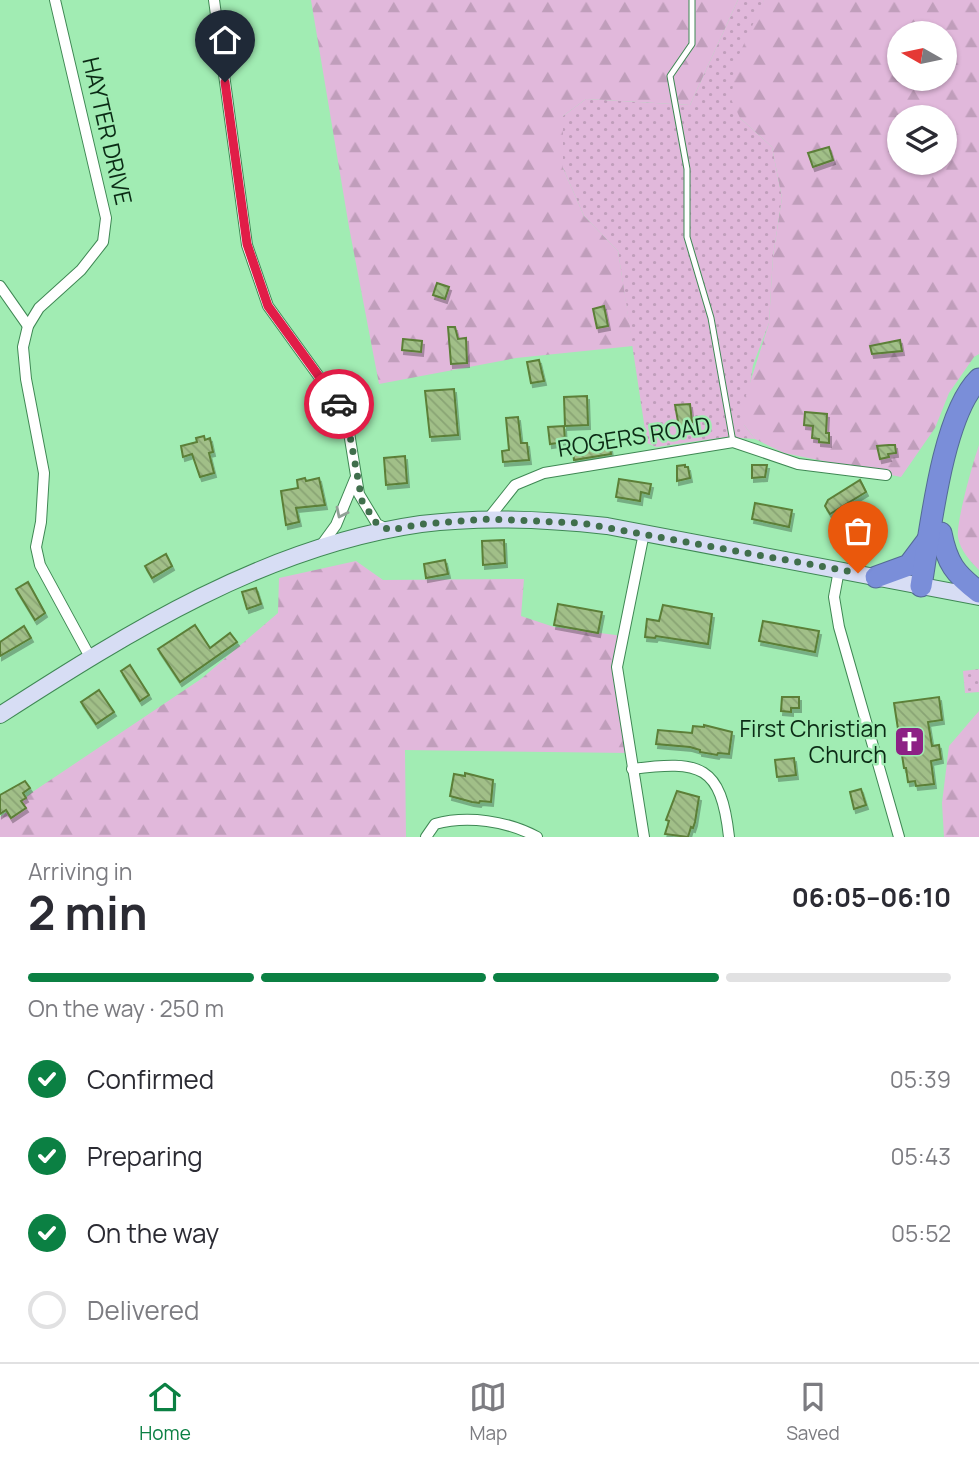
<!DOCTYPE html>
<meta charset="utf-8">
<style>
:root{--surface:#fff;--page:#f2f2f3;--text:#2b2b33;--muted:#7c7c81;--line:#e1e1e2;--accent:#0b8043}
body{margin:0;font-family:Manrope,sans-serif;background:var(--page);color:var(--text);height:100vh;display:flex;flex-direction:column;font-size:26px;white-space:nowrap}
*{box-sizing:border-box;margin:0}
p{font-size:23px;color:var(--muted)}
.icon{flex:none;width:38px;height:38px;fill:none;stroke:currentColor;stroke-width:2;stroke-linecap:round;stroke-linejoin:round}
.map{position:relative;height:837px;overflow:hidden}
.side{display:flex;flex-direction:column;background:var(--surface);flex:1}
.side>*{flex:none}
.needle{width:46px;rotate:279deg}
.fabs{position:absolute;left:887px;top:21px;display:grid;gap:14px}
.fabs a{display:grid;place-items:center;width:70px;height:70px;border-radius:50%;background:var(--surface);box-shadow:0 2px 5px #0004;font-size:35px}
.pin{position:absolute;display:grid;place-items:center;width:60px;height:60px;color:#fff;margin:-72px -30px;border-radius:50% 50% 50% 0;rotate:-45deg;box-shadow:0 0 7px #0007}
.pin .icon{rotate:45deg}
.courier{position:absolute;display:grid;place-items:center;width:70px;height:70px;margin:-35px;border:5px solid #e11d48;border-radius:50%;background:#fff;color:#222;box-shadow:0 2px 9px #0007}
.summary em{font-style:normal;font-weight:700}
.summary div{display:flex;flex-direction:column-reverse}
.summary{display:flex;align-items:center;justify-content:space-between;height:119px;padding:0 28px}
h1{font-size:46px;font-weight:700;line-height:52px}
.bar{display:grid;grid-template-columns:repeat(4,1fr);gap:10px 7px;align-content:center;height:84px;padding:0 28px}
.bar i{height:9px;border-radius:5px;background:var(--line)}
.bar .current{background:var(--accent)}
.bar p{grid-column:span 4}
ol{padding:0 28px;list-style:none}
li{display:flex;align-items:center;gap:21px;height:77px}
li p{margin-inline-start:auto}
li .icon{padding:7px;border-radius:50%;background:var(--accent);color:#fff;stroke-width:4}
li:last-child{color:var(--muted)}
li i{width:38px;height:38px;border:4px solid var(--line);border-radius:50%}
.tabs{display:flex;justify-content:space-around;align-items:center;height:98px;border-top:2px solid var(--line);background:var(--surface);font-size:19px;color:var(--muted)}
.tabs a{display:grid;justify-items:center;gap:4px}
.tabs .current{color:var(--accent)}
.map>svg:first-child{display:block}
</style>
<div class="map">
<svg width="979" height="837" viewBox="0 0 979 837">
<defs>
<pattern id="grass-dots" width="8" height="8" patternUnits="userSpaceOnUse" patternTransform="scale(1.75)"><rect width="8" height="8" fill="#e1b8db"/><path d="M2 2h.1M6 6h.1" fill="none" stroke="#c09ebb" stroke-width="1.8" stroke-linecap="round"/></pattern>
<pattern id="forest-firs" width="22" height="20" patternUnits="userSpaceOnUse" patternTransform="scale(1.75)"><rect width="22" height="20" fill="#e1b8db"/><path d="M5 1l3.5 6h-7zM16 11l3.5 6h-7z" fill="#c09ebb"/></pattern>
<pattern id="building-back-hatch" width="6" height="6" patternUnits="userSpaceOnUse" patternTransform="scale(1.75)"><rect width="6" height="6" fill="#a1bf88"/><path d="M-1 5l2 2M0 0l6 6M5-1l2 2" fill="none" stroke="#89a474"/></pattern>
<filter id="shadow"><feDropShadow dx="2" dy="4" stdDeviation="0" flood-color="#0004"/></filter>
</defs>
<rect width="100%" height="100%" fill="#a1ecb3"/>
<g fill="url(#grass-dots)">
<path d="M738,0H764L740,118L772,147L782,198L773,256L769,323L753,365L744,425L755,439L726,437L656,447L647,443L618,251L584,216L563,168V116L586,99L690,105Z"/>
<path d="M979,669V692L965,693L963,671Z"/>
</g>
<g fill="url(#forest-firs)" fill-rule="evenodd">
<path d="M311,0H738L690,105L586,99L563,116V168L584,216L618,251L633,346L516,358L379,384L349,227Z"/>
<path d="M764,0H979V354L974,357L949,393L935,428L901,477L784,453L755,439L744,425L743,405L769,323L773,256L782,198L772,147L740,118L731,99L737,59ZM900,33H945V79H900ZM900,117H945V163H900Z"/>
<path d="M979,445V570C970,561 960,550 958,537C956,522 973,462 979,445Z"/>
<path d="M356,561L383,580L524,579L521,616L554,627L623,636L617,667L629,753L405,750L406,837H0V817L34,791L201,679L278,613L279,578Z"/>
<path d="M979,711V837H944L942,803L949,746Z"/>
</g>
<g fill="url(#building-back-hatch)" stroke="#5b7f37" stroke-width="2" filter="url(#shadow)">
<path d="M829,147L833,160L813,167L808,153Z"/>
<path d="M437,283L449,287L445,299L433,295Z"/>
<path d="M604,306L608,326L597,328L593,309Z"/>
<path d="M448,327H455L458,339L466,338L467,363L451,364Z"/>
<path d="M403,339L422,341L421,352L402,350Z"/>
<path d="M900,340L902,351L872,354L870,346Z"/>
<path d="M539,360L544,381L531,383L527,362Z"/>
<path d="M454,389L458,435L430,437L425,391Z"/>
<path d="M587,396L588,425L565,426L564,397Z"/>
<path d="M690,404L692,422H690V426L679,427L675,405Z"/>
<path d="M805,412L827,414L826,433H829V443L819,442V439L812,438L813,426L804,425Z"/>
<path d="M518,417L521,443H527L529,460L503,462L502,451L509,450L506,418Z"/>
<path d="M564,426L565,442L550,444L548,427Z"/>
<path d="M204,436L205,440L210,438L213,452L209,453L214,473L200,477L192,454L183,457L181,446L197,442L196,438Z"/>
<path d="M889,445H895L896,453L888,454L889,457L880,459L877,446Z"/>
<path d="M610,447L611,454L574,460L573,452Z"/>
<path d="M405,456L407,483L386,485L384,458Z"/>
<path d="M685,465V467H688L690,478L677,481V466Z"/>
<path d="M752,465H767L765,477L752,478Z"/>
<path d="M305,478L306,481L319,478L325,505L296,508L299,522L286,525L281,491L298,488L297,480Z"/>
<path d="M619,479L651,484L649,494L641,492L640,501L616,497Z"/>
<path d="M860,480L866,492L830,514L825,506L828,500Z"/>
<path d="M755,503L792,510L789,527L752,519Z"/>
<path d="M504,540L505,563L483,565L482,541Z"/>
<path d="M166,554L172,566L152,578L145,566Z"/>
<path d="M445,560L448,574L426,578L424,564Z"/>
<path d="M28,582L45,613L35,620L16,589Z"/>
<path d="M256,588L261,604L247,609L242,592Z"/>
<path d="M558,604L602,612L598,633L554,625Z"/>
<path d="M663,605L712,614L708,644L656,636L655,638L645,637L647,619L659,621Z"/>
<path d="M763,621L819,631L815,652L759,641Z"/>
<path d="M195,625L210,648L230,633L237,642L180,682L158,649Z"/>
<path d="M24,626L31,638L0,656V642Z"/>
<path d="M130,665L149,695L140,701L121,671Z"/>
<path d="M99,690L114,712L96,724L81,702Z"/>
<path d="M782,697H799V708H791V712L781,711Z"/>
<path d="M939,697L942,720L928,722L932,746L939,745L941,759L931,761L934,784L916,786L915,781L908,782L906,768H904L894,703Z"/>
<path d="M704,725L732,732L729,754L718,753L717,755L700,752V750L690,747L656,744L658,730L692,733L693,726L704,727Z"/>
<path d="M794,758L796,775L777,777L775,760Z"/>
<path d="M465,773L493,780L491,802L480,801L479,803L472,802L450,796L454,774L465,776Z"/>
<path d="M25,781L30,788L23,793L26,798L21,801L26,808L11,818L6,810L0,814V795Z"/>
<path d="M861,789L866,805L854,809L850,792Z"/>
<path d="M677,791L699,797L695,822L693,828L691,827L688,837L665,834L669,821L666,820Z"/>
</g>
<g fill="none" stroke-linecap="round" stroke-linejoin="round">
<defs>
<path id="lane" d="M692,0V44L670,76L687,169V237L711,318L733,442"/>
<g id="street">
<path d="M55,0L106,218L103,242L81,270L39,308L28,326L23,347L26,379L44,473L41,522L36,547L40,565L90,657"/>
<path d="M214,0L247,245L268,306L346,414L359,494L377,524L389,530"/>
<path d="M0,286L28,326"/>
<path d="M488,519L515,485L544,473L733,442L798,464L886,475"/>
<path d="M320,547L336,525L355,479"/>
<path d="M839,570L834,597L839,627L899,837"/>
<path d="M632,769C701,760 721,765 729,837"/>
<path d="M426,837L435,824C467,815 508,821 537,837"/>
<path d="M644,837L617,667L644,533"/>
</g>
<path id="secondary" d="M0,715C129,632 266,546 421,524C483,516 545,519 607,526L979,597"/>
<g id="highway">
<path d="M941,533C947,563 955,574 979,592"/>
<path d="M876,577L909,565L927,541"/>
<path d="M921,586C930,533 942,415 979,379"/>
</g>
</defs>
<use href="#lane" stroke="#3f8854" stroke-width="7"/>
<use href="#street" stroke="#3f8854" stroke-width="12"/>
<use href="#secondary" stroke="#3f8854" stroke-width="18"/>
<use href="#highway" stroke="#536b94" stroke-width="23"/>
<use href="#lane" stroke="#fff" stroke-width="5"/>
<use href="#street" stroke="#fff" stroke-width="10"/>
<use href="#secondary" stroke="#d7ddf4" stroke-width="16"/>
<use href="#highway" stroke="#7a8ed9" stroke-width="21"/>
</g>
<defs><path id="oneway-chevron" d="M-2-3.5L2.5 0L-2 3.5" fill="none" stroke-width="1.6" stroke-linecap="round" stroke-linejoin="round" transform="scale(1.75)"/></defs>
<use stroke="#91a096" href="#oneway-chevron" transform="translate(341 513) rotate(116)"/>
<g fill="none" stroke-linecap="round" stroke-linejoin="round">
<path stroke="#406f4c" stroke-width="7" stroke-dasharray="0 12.6" d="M339,404L346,414L362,501L377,524L390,530L422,524L488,519L581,523L858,573"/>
<path stroke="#e11d48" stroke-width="9" d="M225,82L247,244L268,306L339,404"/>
</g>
<defs>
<symbol id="church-square" viewBox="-11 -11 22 22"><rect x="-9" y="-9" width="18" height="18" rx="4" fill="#8d2185" stroke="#a1ecb3"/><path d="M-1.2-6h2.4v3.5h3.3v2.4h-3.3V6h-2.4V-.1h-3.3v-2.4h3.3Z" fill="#fff"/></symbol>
</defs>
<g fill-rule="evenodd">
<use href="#church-square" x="892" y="724" width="35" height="35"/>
</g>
<g text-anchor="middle" stroke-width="5" stroke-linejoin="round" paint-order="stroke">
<g font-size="23" fill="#0b2b15" stroke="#a1ecb3">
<text transform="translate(107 131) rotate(77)" y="8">HAYTER DRIVE</text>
<text transform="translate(634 437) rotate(-9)" y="8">ROGERS ROAD</text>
</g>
<g font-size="23" fill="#0b2b15" stroke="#a1ecb3" text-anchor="end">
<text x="887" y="737">First Christian<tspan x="887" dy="26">Church</tspan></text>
</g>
</g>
</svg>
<div class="fabs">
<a><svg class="needle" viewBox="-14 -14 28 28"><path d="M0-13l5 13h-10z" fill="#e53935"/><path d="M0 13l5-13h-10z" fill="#7c7c81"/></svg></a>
<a><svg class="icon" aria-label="layers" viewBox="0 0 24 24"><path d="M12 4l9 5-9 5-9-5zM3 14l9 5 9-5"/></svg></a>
</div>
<div class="pin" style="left:858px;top:573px;background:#ea580c"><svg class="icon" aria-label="bag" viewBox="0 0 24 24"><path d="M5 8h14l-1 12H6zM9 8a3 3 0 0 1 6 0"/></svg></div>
<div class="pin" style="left:225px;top:82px;background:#1f2937"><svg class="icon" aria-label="home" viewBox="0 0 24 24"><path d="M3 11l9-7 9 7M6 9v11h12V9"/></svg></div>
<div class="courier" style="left:339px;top:404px"><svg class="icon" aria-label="car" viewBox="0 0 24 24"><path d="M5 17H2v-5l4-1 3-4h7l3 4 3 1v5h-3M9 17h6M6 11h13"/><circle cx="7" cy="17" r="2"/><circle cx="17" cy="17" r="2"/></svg></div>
</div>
<section class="side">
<div class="summary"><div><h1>2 min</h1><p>Arriving in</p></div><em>06:05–06:10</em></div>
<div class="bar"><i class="current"></i><i class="current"></i><i class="current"></i><i></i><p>On the way · 250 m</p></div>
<ol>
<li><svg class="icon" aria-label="check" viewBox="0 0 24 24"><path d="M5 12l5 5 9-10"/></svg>Confirmed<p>05:39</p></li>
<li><svg class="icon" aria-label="check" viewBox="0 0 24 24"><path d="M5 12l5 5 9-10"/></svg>Preparing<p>05:43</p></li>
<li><svg class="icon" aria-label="check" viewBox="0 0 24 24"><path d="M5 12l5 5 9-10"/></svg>On the way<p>05:52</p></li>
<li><i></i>Delivered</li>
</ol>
</section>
<nav class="tabs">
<a class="current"><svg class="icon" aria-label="home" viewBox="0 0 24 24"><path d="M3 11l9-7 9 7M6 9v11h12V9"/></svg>Home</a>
<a><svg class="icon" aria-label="map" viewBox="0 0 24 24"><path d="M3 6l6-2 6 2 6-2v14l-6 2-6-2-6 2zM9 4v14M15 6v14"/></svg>Map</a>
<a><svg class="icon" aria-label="saved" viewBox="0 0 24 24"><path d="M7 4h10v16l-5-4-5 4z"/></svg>Saved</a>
</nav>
